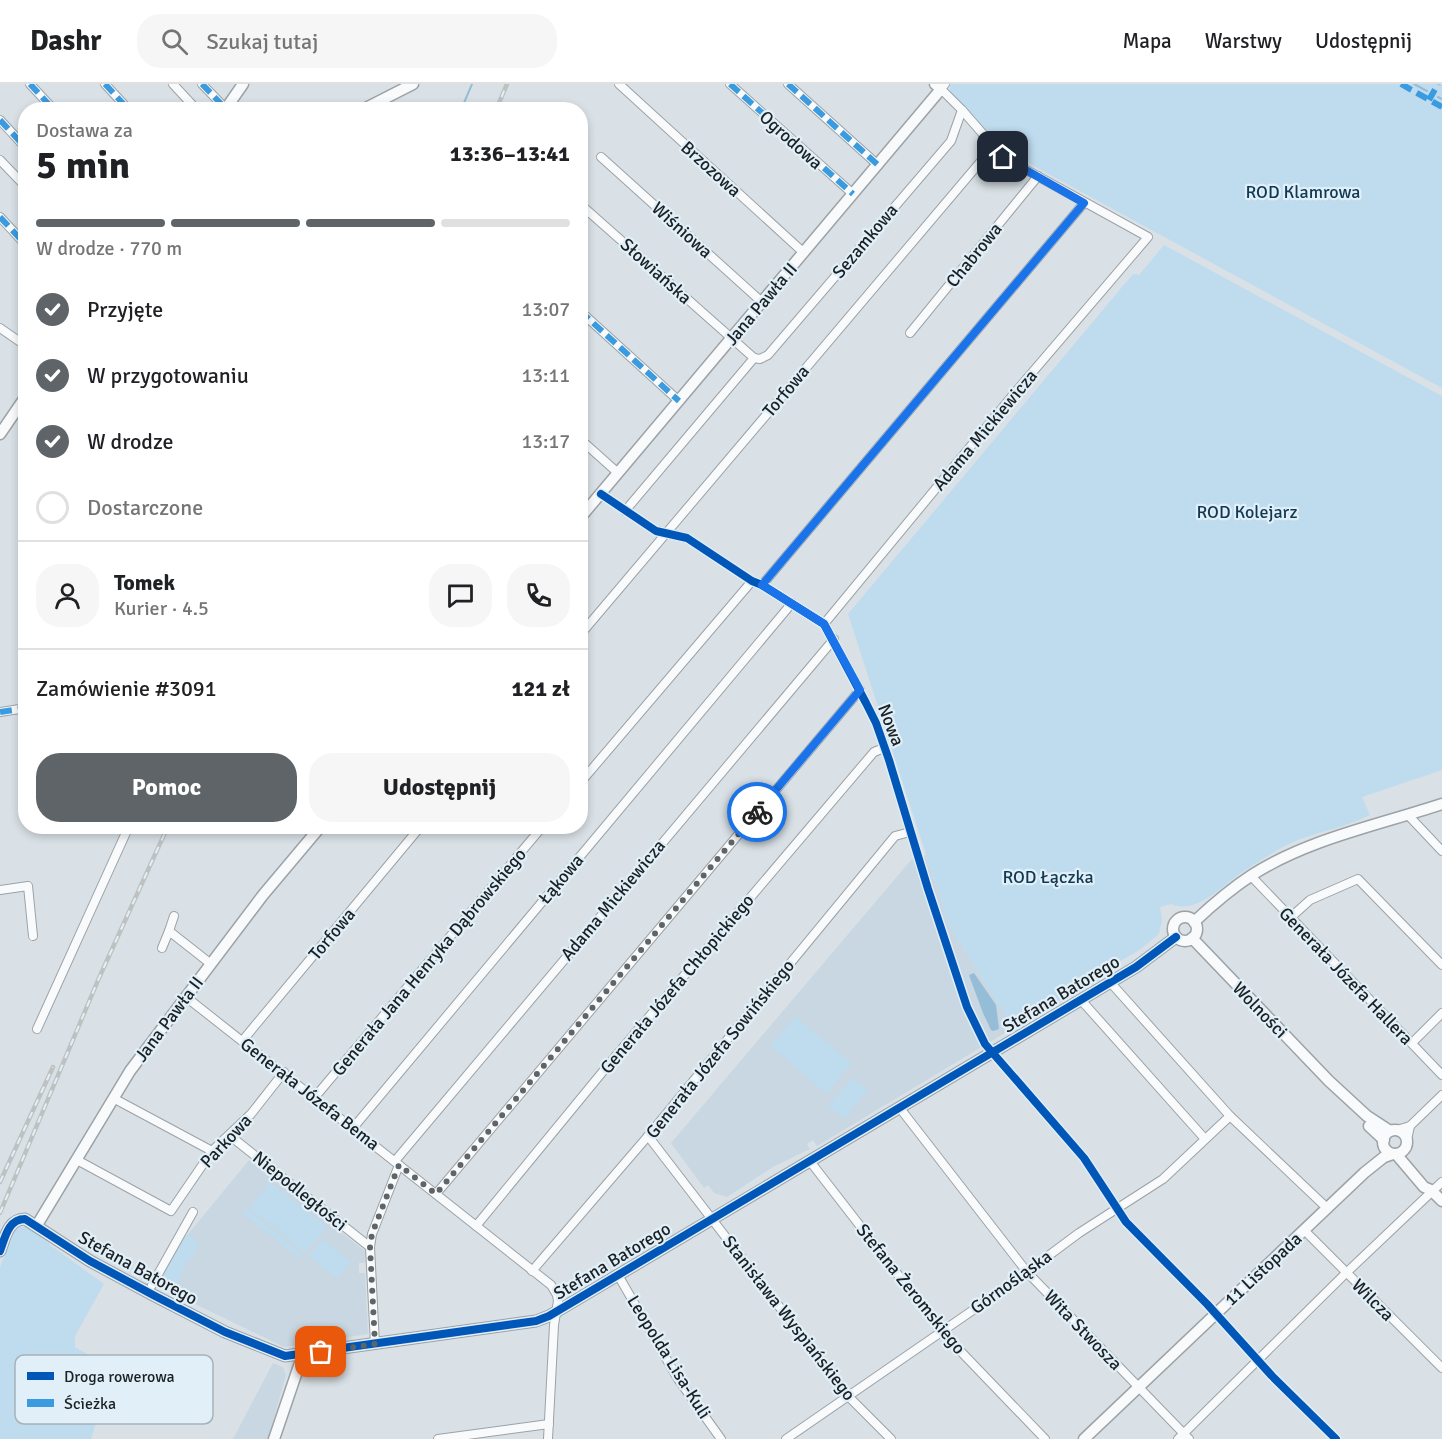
<!DOCTYPE html>
<html lang="pl">
<meta charset="utf-8">
<style>
:root{--surface:#fff;--page:#f6f6f6;--text:#202124;--muted:#757577;--line:#e0e0e0;--accent:#5e6467}
body{margin:0;font-family:Signika,sans-serif;background:var(--page);color:var(--text);height:100vh;display:flex;flex-direction:column;font-size:22px;white-space:nowrap}
*{box-sizing:border-box;margin:0}
p{font-size:20px;color:var(--muted)}
.icon{flex:none;width:33px;height:33px;fill:none;stroke:currentColor;stroke-width:2;stroke-linecap:round;stroke-linejoin:round}
.map{position:relative;flex:1;overflow:hidden}
.sheet{position:absolute;left:18px;top:18px;width:570px;height:732px;display:flex;flex-direction:column;background:var(--surface);border-radius:24px;box-shadow:0 3px 9px #0003}
.sheet>*{flex:none}
.pin{position:absolute;display:grid;place-items:center;width:51px;height:51px;color:#fff;margin:-26px;border-radius:12px;box-shadow:0 3px 9px #0006}
.courier{position:absolute;display:grid;place-items:center;width:60px;height:60px;margin:-30px;border:4px solid #1a73e8;border-radius:50%;background:#fff;color:#222;box-shadow:0 2px 8px #0007}
.headline em{font-style:normal;font-weight:800}
.headline div{display:flex;flex-direction:column-reverse}
.headline{display:flex;align-items:center;justify-content:space-between;height:102px;padding:0 18px}
h1{font-size:39px;font-weight:800;line-height:45px}
.bar{display:grid;grid-template-columns:repeat(4,1fr);gap:9px 6px;align-content:center;height:72px;padding:0 18px}
.bar i{height:8px;border-radius:4px;background:var(--line)}
.bar .current{background:var(--accent)}
.bar p{grid-column:span 4}
.line{display:flex;align-items:center;gap:15px;padding:0 18px;border-top:2px solid var(--line)}
.line div{flex:1}
.round{display:grid;place-items:center;flex:none;width:63px;height:63px;border-radius:24px;background:var(--page)}
ol{padding:0 18px;list-style:none}
li{display:flex;align-items:center;gap:18px;height:66px}
li p{margin-inline-start:auto}
li .icon{padding:6px;border-radius:50%;background:var(--accent);color:#fff;stroke-width:4}
li:last-child{color:var(--muted)}
li i{width:33px;height:33px;border:3px solid var(--line);border-radius:50%}
.primary-button{display:flex;gap:12px;margin-top:auto;padding:12px 18px}
.primary-button a{flex:1;height:69px;border-radius:24px;background:var(--accent);color:#fff;font-size:24px;font-weight:800;line-height:69px;text-align:center}
.primary-button a+a{background:var(--page);color:var(--text)}
header{display:flex;align-items:center;gap:36px;box-sizing:border-box;height:84px;padding:0 30px;background:var(--surface);border-bottom:2px solid var(--line)}
header strong{font-size:28px}
nav{display:flex;gap:33px;margin-inline-start:auto;font-size:21px}
.search{width:420px;height:54px;background:var(--page);display:flex;align-items:center;gap:15px;box-sizing:border-box;padding:0 21px;border-radius:24px;color:var(--muted);font-size:22px}
.map>svg:first-child{display:block}
</style>
<header>
<strong>Dashr</strong>
<div class="search"><svg class="icon" aria-label="search" viewBox="0 0 24 24"><circle cx="10" cy="10" r="6"/><path d="M15 15l6 6"/></svg>Szukaj tutaj</div>
<nav><a>Mapa</a><a>Warstwy</a><a>Udostępnij</a></nav>
</header>
<div class="map">
<svg width="1442" height="1355" viewBox="0 0 1442 1355">
<rect width="100%" height="100%" fill="#d9e1e6"/>
<g fill="#c8d7e1">
<path d="M926,771L949,841L1013,944L817,1062L813,1056L807,1060L810,1065L773,1083L727,1113L714,1109L708,1101L704,1104L671,1059L911,776Z"/>
<path d="M249,1076L365,1167V1179H359V1189H365L368,1250L284,1263L156,1201L175,1166Z"/>
<path d="M273,1279L283,1283L286,1291L268,1355H233Z"/>
</g>
<g fill="#bfdbee">
<path d="M950,0H1442V304L1008,68L1005,62L1012,53L988,49L963,20L950,8Z"/>
<path d="M1164,161L1442,312V686L1362,713L1370,731C1345,744 1317,747 1291,759C1276,766 1261,776 1247,785C1225,798 1198,832 1171,820L1160,823L1162,836L1159,850L1141,865L1117,879L1118,882L1013,944L949,841L848,530L1133,190L1139,191Z"/>
<path d="M795,932L852,979L827,1010L770,962Z"/>
<path d="M852,994L868,1006L844,1035L828,1022Z"/>
<path d="M270,1098L327,1143L305,1169L249,1124Z"/>
<path d="M246,1124L302,1170L299,1175L242,1129Z"/>
<path d="M20,1143C31,1143 45,1152 50,1161L104,1200L75,1252V1263L102,1279V1291L106,1306L91,1355H0V1183L15,1147Z"/>
<path d="M188,1150L199,1158L191,1176L188,1175L173,1209L156,1201L175,1166Z"/>
<path d="M322,1155L351,1178L337,1195L309,1172Z"/>
</g>
<path fill="#96bdd7" d="M974,889L996,921L999,945L993,947L991,946L983,929L970,894L969,891Z"/>
<g fill="none" stroke-linecap="round" stroke-linejoin="round">
<g stroke="#96bdd7" stroke-width="2">
<path d="M1414,0L1427,7"/>
<path d="M1438,13L1442,15"/>
<path d="M461,26L472,0"/>
</g>
<defs>
<g id="street">
<path d="M30,0L54,26"/>
<path d="M105,0L129,26"/>
<path d="M173,0L197,26"/>
<path d="M202,0L226,25"/>
<path d="M619,0L804,169"/>
<path d="M730,0L853,110"/>
<path d="M788,0L878,81"/>
<path d="M0,36L26,64"/>
<path d="M601,73L763,219"/>
<path d="M0,76L26,103"/>
<path d="M580,120L754,274L760,275L768,271L951,57L962,26"/>
<path d="M0,133L26,161"/>
<path d="M580,227L679,317"/>
<path d="M0,244L26,262"/>
<path d="M910,249L1038,92"/>
<path d="M580,355L618,389"/>
<path d="M601,410L656,447L687,454L752,497L762,501L824,540L866,619L876,639L889,676L928,805L967,923L985,960L1084,1074L1126,1138L1207,1220L1272,1292L1336,1355"/>
<path d="M625,427L754,274"/>
<path d="M762,501L1084,119"/>
<path d="M824,540L1013,311L1148,153L1003,73L962,26L941,5L945,0"/>
<path d="M580,551L993,63"/>
<path d="M0,628L26,624"/>
<path d="M580,699L752,497"/>
<path d="M1408,731L1442,767"/>
<path d="M1251,792L1442,991"/>
<path d="M0,806L28,802L33,852"/>
<path d="M1290,834L1310,816L1358,795L1442,881"/>
<path d="M169,847L174,832"/>
<path d="M162,864L169,847L211,880"/>
<path d="M1110,898L1230,1032L1327,1124"/>
<path d="M186,913L551,1201L557,1211L558,1217L554,1241L548,1355"/>
<path d="M1081,916L1205,1055"/>
<path d="M37,945L129,742"/>
<path d="M243,956L421,742"/>
<path d="M1412,959L1442,929"/>
<path d="M315,1013L543,742"/>
<path d="M113,1014L212,1067"/>
<path d="M899,1023L1027,1188L1189,1355"/>
<path d="M353,1044L792,519"/>
<path d="M1397,1046L1410,1042L1442,1011"/>
<path d="M229,1051L370,1163"/>
<path d="M648,1052L848,1312L891,1355"/>
<path d="M1407,1056L1410,1042"/>
<path d="M77,1076L171,1127L212,1067L251,1030L284,988"/>
<path d="M809,1076L944,1250L1045,1355"/>
<path d="M395,1077L834,555"/>
<path d="M436,1110L860,606"/>
<path d="M476,1142L609,980L868,675L874,668L884,664"/>
<path d="M1304,1146L1442,1284"/>
<path d="M532,1187L648,1052L895,752L910,748"/>
<path d="M618,1191L678,1295L721,1355"/>
<path d="M152,1201L193,1128"/>
<path d="M375,1260L370,1163L372,1150L399,1081"/>
<path d="M438,1355L549,1340"/>
<path d="M786,1355L1005,1204L1079,1149L1163,1095L1230,1032"/>
<path d="M1178,1355L1346,1189L1442,1098"/>
</g>
<g id="secondary">
<path d="M225,26L243,0"/>
<path d="M362,26L413,0"/>
<path d="M0,350L26,312"/>
<path d="M580,434L941,5L935,0"/>
<circle cx="1185" cy="845" r="12"/>
<path d="M1194,838C1212,821 1232,804 1252,791C1308,755 1379,741 1442,720"/>
<path d="M1192,854L1329,997L1367,1032L1390,1047"/>
<path d="M1369,1042L1384,1056"/>
<circle cx="1395" cy="1058" r="12"/>
<path d="M1396,1070L1424,1103L1431,1106L1442,1117"/>
<path d="M37,1141L130,987L263,811L321,742"/>
<path d="M0,1167C5,1154 8,1135 25,1135L90,1177L155,1212L225,1248L285,1272L536,1237L549,1232L576,1216L1136,883L1176,853"/>
<path d="M274,1355L303,1270"/>
<path d="M1084,1355L1364,1089L1384,1073L1393,1070"/>
</g>
</defs>
<use href="#street" stroke="#9ca2a6" stroke-width="10"/>
<use href="#secondary" stroke="#9ca2a6" stroke-width="13"/>
<use href="#street" stroke="#f9fafb" stroke-width="8"/>
<use href="#secondary" stroke="#f9fafb" stroke-width="10"/>
<defs>
<g id="rail">
<path d="M496,26L507,0"/>
<path d="M0,1098L53,983"/>
<path d="M0,1129L99,894L168,742"/>
</g>
</defs>
<use href="#rail" stroke="#bfc1c1" stroke-width="4.5"/>
<use href="#rail" stroke="#e1eff9" stroke-width="2" stroke-dasharray="7" stroke-linecap="butt"/>
<g stroke="#3b9be0" stroke-width="6" stroke-dasharray="12 6" stroke-linecap="butt">
<path d="M30,0L54,26"/>
<path d="M105,0L129,26"/>
<path d="M202,0L226,25"/>
<path d="M730,0L853,110"/>
<path d="M788,0L878,81"/>
<path d="M1401,0L1442,23"/>
<path d="M1429,16L1438,0"/>
<path d="M0,36L26,64"/>
<path d="M0,133L26,161"/>
<path d="M580,227L679,317"/>
<path d="M0,628L26,624"/>
</g>
<defs>
<g id="cycleway">
<path d="M601,410L656,447L687,454L752,497L762,501L824,540L866,619L876,639L889,676L928,805L967,923L985,960L1084,1074L1126,1138L1207,1220L1272,1292L1336,1355"/>
<path d="M0,1167C5,1154 8,1135 25,1135L90,1177L155,1212L225,1248L285,1272L536,1237L549,1232L576,1216L1136,883L1176,853"/>
</g>
</defs>
<use href="#cycleway" stroke="#e1eff9" stroke-width="11"/>
<use href="#cycleway" stroke="#0057b8" stroke-width="8"/>
</g>
<g fill="none" stroke-linecap="round" stroke-linejoin="round">
<path stroke="#5e6467" stroke-width="6" stroke-dasharray="0 10.8" d="M321,1268L375,1260L370,1163L372,1150L399,1081L436,1110L757,728"/>
<path stroke="#1a73e8" stroke-width="8" d="M757,728L860,606L824,540L762,501L1084,119L1003,73"/>
</g>
<g text-anchor="middle" stroke-width="4.5" stroke-linejoin="round" paint-order="stroke">
<g font-size="18" fill="#1b2023" stroke="#e1eff9">
<text transform="translate(791 56) rotate(42)" y="6">Ogrodowa</text>
<text transform="translate(711 85) rotate(42)" y="6">Brzozowa</text>
<text transform="translate(682 146) rotate(42)" y="6">Wiśniowa</text>
<text transform="translate(865 157) rotate(-50)" y="6">Sezamkowa</text>
<text transform="translate(974 171) rotate(-51)" y="6">Chabrowa</text>
<text transform="translate(656 187) rotate(42)" y="6">Słowiańska</text>
<text transform="translate(761 220) rotate(-50)" y="6">Jana Pawła II</text>
<text transform="translate(786 307) rotate(-50)" y="6">Torfowa</text>
<text transform="translate(985 346) rotate(-50)" y="6">Adama Mickiewicza</text>
<text transform="translate(891 641) rotate(69)" y="6">Nowa</text>
<text transform="translate(561 795) rotate(-50)" y="6">Łąkowa</text>
<text transform="translate(613 816) rotate(-50)" y="6">Adama Mickiewicza</text>
<text transform="translate(332 850) rotate(-50)" y="6">Torfowa</text>
<text transform="translate(429 878) rotate(-50)" y="6">Generała Jana Henryka Dąbrowskiego</text>
<text transform="translate(1346 892) rotate(46)" y="6">Generała Józefa Hallera</text>
<text transform="translate(677 900) rotate(-50)" y="6">Generała Józefa Chłopickiego</text>
<text transform="translate(1061 910) rotate(-31)" y="6">Stefana Batorego</text>
<text transform="translate(1260 926) rotate(46)" y="6">Wolności</text>
<text transform="translate(169 935) rotate(-53)" y="6">Jana Pawła II</text>
<text transform="translate(720 965) rotate(-51)" y="6">Generała Józefa Sowińskiego</text>
<text transform="translate(310 1010) rotate(38)" y="6">Generała Józefa Bema</text>
<text transform="translate(226 1057) rotate(-47)" y="6">Parkowa</text>
<text transform="translate(300 1107) rotate(39)" y="6">Niepodległości</text>
<text transform="translate(612 1177) rotate(-31)" y="6">Stefana Batorego</text>
<text transform="translate(138 1184) rotate(29)" y="6">Stefana Batorego</text>
<text transform="translate(1263 1185) rotate(-43)" y="6">11 Listopada</text>
<text transform="translate(1011 1198) rotate(-36)" y="6">Górnośląska</text>
<text transform="translate(911 1205) rotate(51)" y="6">Stefana Żeromskiego</text>
<text transform="translate(1373 1216) rotate(45)" y="6">Wilcza</text>
<text transform="translate(789 1234) rotate(52)" y="6">Stanisława Wyspiańskiego</text>
<text transform="translate(1083 1246) rotate(46)" y="6">Wita Stwosza</text>
<text transform="translate(669 1273) rotate(58)" y="6">Leopolda Lisa-Kuli</text>
</g>
<g font-size="18" fill="#103952" stroke="#e1eff9">
<text x="1303" y="114">ROD Klamrowa</text>
<text x="1247" y="434">ROD Kolejarz</text>
<text x="1048" y="799">ROD Łączka</text>
</g>
</g>
<rect x="15" y="1271" width="198" height="69" rx="9" fill="#e1eff9" stroke="#a6b1b9" stroke-width="1.5"/>
<rect x="27" y="1288" width="27" height="8" fill="#0057b8"/>
<rect x="27" y="1315" width="27" height="8" fill="#3b9be0"/>
<g font-size="16" fill="#1b2023">
<text x="64" y="1298">Droga rowerowa</text>
<text x="64" y="1325">Ścieżka</text>
</g>
</svg>
<div class="pin" style="left:321px;top:1268px;background:#ea580c"><svg class="icon" aria-label="bag" viewBox="0 0 24 24"><path d="M5 8h14l-1 12H6zM9 8a3 3 0 0 1 6 0"/></svg></div>
<div class="pin" style="left:1003px;top:73px;background:#1f2937"><svg class="icon" aria-label="home" viewBox="0 0 24 24"><path d="M3 11l9-7 9 7M6 9v11h12V9"/></svg></div>
<div class="courier" style="left:757px;top:728px"><svg class="icon" aria-label="bike" viewBox="0 0 24 24"><circle cx="6" cy="16" r="4"/><circle cx="18" cy="16" r="4"/><path d="M6 16l4-8h5l3 8M10 8l3 8H6M13 5h3"/></svg></div>
<section class="sheet">
<div class="headline"><div><h1>5 min</h1><p>Dostawa za</p></div><em>13:36–13:41</em></div>
<div class="bar"><i class="current"></i><i class="current"></i><i class="current"></i><i></i><p>W drodze · 770 m</p></div>
<ol>
<li><svg class="icon" aria-label="check" viewBox="0 0 24 24"><path d="M5 12l5 5 9-10"/></svg>Przyjęte<p>13:07</p></li>
<li><svg class="icon" aria-label="check" viewBox="0 0 24 24"><path d="M5 12l5 5 9-10"/></svg>W przygotowaniu<p>13:11</p></li>
<li><svg class="icon" aria-label="check" viewBox="0 0 24 24"><path d="M5 12l5 5 9-10"/></svg>W drodze<p>13:17</p></li>
<li><i></i>Dostarczone</li>
</ol>
<div class="line" style="height:108px"><a class="round"><svg class="icon" aria-label="person" viewBox="0 0 24 24"><circle cx="12" cy="8" r="4"/><path d="M4 21q1-7 8-7t8 7"/></svg></a><div><b>Tomek</b><p>Kurier · 4.5</p></div><a class="round"><svg class="icon" aria-label="chat" viewBox="0 0 24 24"><path d="M4 5h16v11H9l-5 4z"/></svg></a><a class="round"><svg class="icon" aria-label="phone" viewBox="0 0 24 24"><path d="M5 4h4l2 5-3 2q2 4 5 5l2-3 5 2v4C11 20 4 13 5 4z"/></svg></a></div>
<div class="line" style="height:78px"><div>Zamówienie #3091</div><b>121 zł</b></div>
<div class="primary-button"><a>Pomoc</a><a>Udostępnij</a></div>
</section>
</div>
